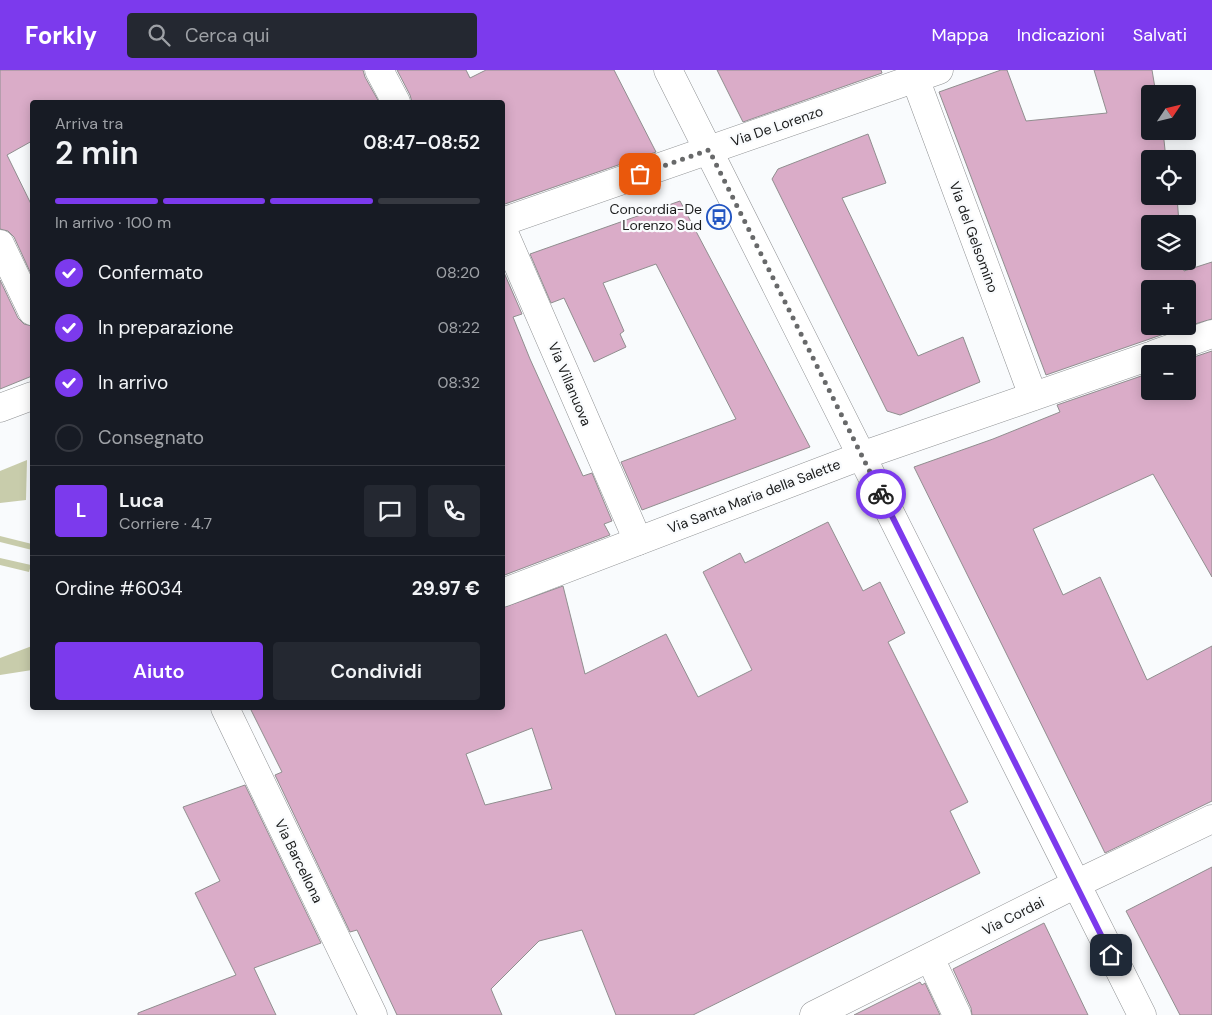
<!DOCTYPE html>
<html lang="it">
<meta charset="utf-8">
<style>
:root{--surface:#171b24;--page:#242831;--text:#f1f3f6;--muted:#9ea1a6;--line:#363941;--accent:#7c3aed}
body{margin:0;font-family:"DM Sans",sans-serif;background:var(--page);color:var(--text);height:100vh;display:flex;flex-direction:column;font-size:19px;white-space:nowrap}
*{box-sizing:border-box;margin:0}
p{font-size:16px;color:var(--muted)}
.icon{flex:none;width:28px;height:28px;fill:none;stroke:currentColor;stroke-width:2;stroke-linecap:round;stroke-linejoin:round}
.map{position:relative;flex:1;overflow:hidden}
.drawer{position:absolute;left:30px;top:30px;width:475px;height:610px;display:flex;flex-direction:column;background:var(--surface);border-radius:5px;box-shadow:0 2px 12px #0003}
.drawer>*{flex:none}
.needle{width:32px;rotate:55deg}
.controls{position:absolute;left:1141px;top:15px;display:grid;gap:10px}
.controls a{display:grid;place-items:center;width:55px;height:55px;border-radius:5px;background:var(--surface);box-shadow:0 2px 12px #0003;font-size:25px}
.pin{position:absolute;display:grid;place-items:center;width:42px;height:42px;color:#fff;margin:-21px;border-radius:10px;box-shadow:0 2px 8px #0006}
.courier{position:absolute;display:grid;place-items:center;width:50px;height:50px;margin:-25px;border:4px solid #7c3aed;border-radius:50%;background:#fff;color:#222;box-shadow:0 1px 6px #0007}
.summary em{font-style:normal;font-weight:600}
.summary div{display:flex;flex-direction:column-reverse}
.summary{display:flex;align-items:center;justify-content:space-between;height:85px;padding:0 25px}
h1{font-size:32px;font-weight:600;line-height:38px}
.bar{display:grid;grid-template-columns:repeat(4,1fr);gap:8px 5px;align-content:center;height:60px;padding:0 25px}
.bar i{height:6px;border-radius:4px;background:var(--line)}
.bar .on{background:var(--accent)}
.bar p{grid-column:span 4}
.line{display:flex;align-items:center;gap:12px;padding:0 25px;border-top:1px solid var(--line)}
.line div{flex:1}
.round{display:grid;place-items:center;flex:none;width:52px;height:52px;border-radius:5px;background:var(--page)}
ol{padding:0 25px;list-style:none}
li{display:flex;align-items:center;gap:15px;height:55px}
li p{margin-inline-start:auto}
li .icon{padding:5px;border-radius:50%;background:var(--accent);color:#fff;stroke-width:4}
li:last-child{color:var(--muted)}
li i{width:28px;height:28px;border:2px solid var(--line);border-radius:50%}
.button{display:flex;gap:10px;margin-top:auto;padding:10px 25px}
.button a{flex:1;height:58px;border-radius:5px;background:var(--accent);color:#fff;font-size:20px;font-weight:600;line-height:58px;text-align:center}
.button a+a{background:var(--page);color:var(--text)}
header{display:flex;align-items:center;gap:30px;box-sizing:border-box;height:70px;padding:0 25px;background:var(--accent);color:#fff}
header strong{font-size:24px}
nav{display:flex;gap:28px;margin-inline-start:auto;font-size:18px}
.search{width:350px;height:45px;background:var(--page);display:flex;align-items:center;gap:12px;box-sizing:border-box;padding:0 18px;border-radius:5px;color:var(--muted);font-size:19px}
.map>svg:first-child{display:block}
</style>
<header>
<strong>Forkly</strong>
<div class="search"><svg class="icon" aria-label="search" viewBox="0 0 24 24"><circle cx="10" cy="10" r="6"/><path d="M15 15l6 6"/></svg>Cerca qui</div>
<nav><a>Mappa</a><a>Indicazioni</a><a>Salvati</a></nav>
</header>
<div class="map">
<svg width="1212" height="945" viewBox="0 0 1212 945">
<rect width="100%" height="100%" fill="#f9fbfd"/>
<g fill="#c8ccab">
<path d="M27,390L26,430L0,433V401Z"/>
<path d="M0,466L32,474V480L0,472Z"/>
<path d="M0,488L31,495L29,502L0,495Z"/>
<path d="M32,576V600L0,605V588Z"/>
</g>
<g fill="#daacc8" stroke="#908e8f" fill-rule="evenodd">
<path d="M0,0H363L365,7L379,32H32V71L7,85L32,136V206L14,167L8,161L0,159Z"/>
<path d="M397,0H466L470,8L486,0H614L656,82L502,135V32H412L410,25Z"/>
<path d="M717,0H881L882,3L743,52Z"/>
<path d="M1001,0H1007L1026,51L1107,43L1094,0H1152L1156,24H1150V61H1163L1166,89H1150V126H1177L1179,154H1150V191H1183L1184,201L1212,192V249L1188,256V219H1150V256H1187L1046,305L939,22Z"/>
<path d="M868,64L886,113L842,128L918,286L963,267L980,312L900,345L887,341L772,109L778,99Z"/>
<path d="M680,131L810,377L642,440L621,392L736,349L656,194L603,213L624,261L620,264L626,277L594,292L564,228L551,233L530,184Z"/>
<path d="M502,198L522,244L513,247L530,289L583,406L592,403L612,451L604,454L610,465L502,506Z"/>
<path d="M0,210L18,248L24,254L32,256V306L0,319Z"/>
<path d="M1212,281V507L1153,404L1033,459L1063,525L1100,507L1147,610L1212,576V731L1105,783L914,397L993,369L1060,342L1057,335L1150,303V321H1188V289Z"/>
<path d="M828,452L863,521L880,512L905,563L888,572L968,732L950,741L980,803L693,945H616L582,860L539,871L491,919L502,945H397L357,860L350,862L275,705L282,702L250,638H502V538L563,516L585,604L666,564L698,627L752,600L703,502L740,483L745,493ZM532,658L552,719L485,735L466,684Z"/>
<path d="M245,715L321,873L254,898L276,945H138V943L236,905L195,823L220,811L183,737Z"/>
<path d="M1212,797V945H1180L1126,841Z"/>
<path d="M1044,853L1088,945H972L971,938L953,899Z"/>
<path d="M920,912L922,915L925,913L940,945H854Z"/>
</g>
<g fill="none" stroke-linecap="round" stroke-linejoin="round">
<defs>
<g id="minor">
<path d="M379,0L396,32"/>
<path d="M915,8L1033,326"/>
<path d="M502,152L939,0"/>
<path d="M502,158L638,471"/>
<path d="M0,174L32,241"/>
<path d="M1155,284L1212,264"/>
<path d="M0,338L32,326"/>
<path d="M502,523L861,386L1150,286"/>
<path d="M225,638L373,945"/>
<path d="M930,888L957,945"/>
<path d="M814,945L1076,814L1212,749"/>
</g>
<path id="secondary" d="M668,0L1142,945"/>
</defs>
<use href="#minor" stroke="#8f9193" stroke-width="29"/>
<use href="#secondary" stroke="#8f9193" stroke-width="29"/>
<use href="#minor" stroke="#fff" stroke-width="28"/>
<use href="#secondary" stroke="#fff" stroke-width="28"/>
</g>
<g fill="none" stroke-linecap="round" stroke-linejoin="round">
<path stroke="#68696a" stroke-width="5" stroke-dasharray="0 9" d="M640,104L709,80L881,424"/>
<path stroke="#7c3aed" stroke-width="6" d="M881,424L1111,885"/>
</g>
<defs>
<symbol id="bus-ring" viewBox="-11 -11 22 22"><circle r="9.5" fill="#f9fbfd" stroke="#2255c2" stroke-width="1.5"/><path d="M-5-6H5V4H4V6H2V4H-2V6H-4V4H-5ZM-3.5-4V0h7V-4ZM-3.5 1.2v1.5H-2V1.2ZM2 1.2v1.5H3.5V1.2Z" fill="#2255c2"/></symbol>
</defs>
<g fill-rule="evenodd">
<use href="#bus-ring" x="705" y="133" width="28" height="28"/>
</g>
<g text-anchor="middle" stroke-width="4.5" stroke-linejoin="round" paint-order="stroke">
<g font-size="14" fill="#1a1b1b" stroke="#f9fbfd">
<text transform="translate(777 56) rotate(-19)" y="5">Via De Lorenzo</text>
<text transform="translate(974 167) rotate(70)" y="5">Via del Gelsomino</text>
<text transform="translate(570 314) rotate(67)" y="5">Via Villanuova</text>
<text transform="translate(754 426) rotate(-21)" y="5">Via Santa Maria della Salette</text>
<text transform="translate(299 791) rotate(64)" y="5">Via Barcellona</text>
<text transform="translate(1013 846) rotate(-27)" y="5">Via Cordai</text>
</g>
<g font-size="14" fill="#1a1b1b" stroke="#f9fbfd" text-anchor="end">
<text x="702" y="144">Concordia-De<tspan x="702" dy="16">Lorenzo Sud</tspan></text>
</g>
</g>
</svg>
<div class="controls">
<a><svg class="needle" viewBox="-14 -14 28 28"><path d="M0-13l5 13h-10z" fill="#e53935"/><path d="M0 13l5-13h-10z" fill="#9ea1a6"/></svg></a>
<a><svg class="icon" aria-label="locate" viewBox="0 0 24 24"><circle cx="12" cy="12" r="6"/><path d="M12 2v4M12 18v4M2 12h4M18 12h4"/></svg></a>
<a><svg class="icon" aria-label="layers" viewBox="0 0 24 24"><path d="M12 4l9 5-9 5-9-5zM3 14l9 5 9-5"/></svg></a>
<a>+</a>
<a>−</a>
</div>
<div class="pin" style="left:640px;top:104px;background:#ea580c"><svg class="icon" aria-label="bag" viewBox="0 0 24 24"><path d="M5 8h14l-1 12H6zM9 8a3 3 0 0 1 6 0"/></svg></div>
<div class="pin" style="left:1111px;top:885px;background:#1f2937"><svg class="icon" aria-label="home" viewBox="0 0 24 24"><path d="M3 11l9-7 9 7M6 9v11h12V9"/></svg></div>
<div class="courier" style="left:881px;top:424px"><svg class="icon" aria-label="bike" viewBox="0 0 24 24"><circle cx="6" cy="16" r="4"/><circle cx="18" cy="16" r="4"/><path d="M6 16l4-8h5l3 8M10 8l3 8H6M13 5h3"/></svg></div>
<section class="drawer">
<div class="summary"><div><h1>2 min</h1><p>Arriva tra</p></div><em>08:47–08:52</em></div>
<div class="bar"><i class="on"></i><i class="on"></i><i class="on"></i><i></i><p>In arrivo · 100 m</p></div>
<ol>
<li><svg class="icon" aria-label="check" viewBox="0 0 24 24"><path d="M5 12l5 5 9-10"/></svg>Confermato<p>08:20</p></li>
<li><svg class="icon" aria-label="check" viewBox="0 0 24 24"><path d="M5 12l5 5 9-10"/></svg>In preparazione<p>08:22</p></li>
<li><svg class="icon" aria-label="check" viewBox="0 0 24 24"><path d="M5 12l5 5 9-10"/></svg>In arrivo<p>08:32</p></li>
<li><i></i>Consegnato</li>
</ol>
<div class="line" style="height:90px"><b class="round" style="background:var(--accent);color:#fff">L</b><div><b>Luca</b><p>Corriere · 4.7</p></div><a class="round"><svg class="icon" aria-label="chat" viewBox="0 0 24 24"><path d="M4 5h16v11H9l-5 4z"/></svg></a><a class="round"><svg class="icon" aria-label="phone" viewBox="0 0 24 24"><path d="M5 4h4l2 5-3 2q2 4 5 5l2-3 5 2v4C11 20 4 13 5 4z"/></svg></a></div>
<div class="line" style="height:65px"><div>Ordine #6034</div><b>29.97 €</b></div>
<div class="button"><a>Aiuto</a><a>Condividi</a></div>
</section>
</div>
